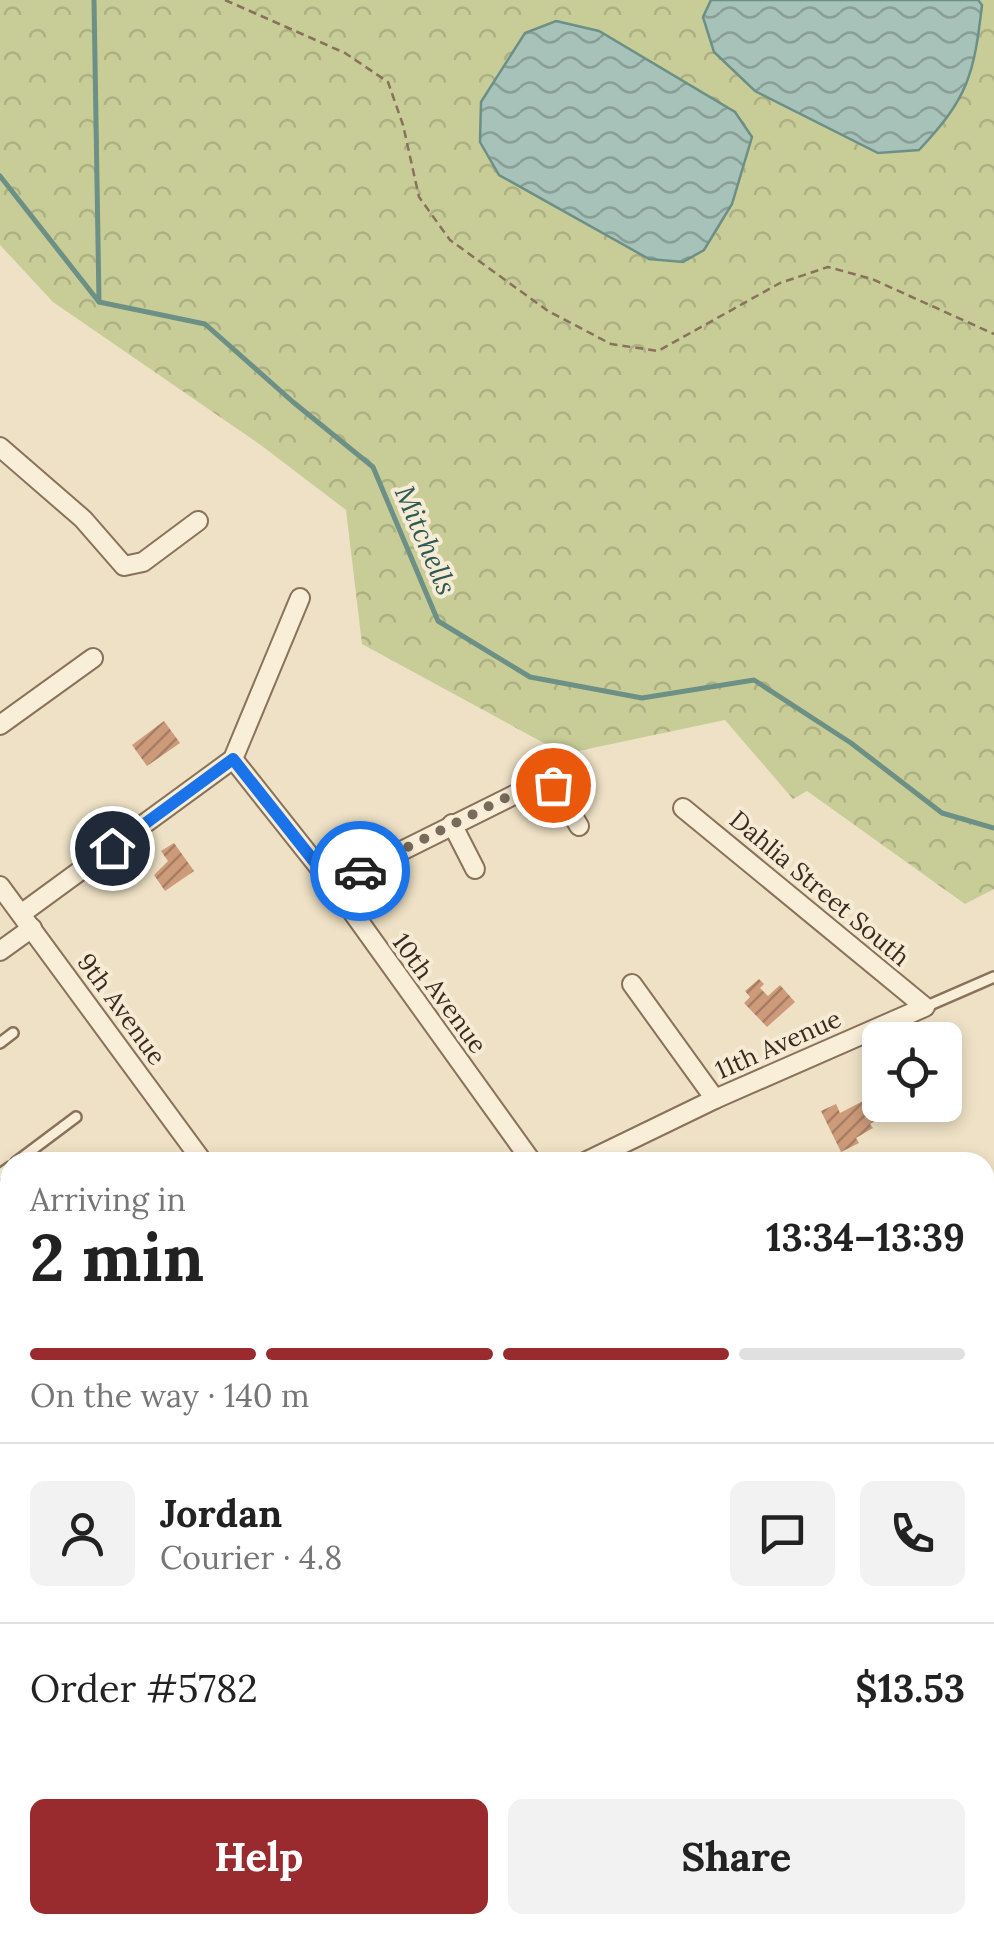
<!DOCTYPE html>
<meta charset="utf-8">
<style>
:root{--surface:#fff;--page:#f2f2f2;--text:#222;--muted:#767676;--line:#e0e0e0;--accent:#992a2e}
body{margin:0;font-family:Lora,serif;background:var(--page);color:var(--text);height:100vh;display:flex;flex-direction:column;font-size:38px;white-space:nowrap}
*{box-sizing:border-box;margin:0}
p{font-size:32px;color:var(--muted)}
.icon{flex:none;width:55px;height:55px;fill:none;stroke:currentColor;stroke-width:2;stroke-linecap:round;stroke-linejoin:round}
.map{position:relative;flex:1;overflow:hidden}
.sheet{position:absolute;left:0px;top:1152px;width:995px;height:782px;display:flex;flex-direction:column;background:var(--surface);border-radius:30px 30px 0 0;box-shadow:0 5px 15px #0003}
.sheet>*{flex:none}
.controls{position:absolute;left:862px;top:1022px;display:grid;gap:20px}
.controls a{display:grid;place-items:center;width:100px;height:100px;border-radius:15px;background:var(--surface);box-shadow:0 5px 15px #0003;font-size:50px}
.pin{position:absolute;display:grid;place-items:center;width:85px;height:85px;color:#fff;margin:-42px;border:5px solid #fff;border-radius:50%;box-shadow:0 2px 10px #0007}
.courier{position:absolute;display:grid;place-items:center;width:100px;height:100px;margin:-50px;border:8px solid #1a73e8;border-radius:50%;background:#fff;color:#222;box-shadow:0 2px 12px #0007}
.head em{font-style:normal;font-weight:800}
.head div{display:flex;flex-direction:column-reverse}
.head{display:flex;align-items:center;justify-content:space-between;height:170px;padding:0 30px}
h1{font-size:65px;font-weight:800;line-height:75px}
.bar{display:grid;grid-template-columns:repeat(4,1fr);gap:15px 10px;align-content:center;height:120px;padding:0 30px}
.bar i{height:12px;border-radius:8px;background:var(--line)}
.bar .selected{background:var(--accent)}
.bar p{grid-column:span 4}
.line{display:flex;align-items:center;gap:25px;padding:0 30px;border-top:2px solid var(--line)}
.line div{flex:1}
.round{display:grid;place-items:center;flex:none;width:105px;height:105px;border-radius:15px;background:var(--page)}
.cta{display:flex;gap:20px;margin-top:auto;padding:20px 30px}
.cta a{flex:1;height:115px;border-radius:15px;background:var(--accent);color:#fff;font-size:40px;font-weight:800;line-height:115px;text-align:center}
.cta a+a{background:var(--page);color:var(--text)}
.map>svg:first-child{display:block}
</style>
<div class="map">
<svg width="994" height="1934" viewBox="0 0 994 1934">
<defs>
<pattern id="forest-crowns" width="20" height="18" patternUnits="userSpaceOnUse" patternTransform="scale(2.5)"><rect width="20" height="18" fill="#c8cd98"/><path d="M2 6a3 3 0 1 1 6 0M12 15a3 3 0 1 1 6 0" fill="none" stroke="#adb083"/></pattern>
<pattern id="water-waves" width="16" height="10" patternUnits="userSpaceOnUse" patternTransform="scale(2.5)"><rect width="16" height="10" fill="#a6c2b9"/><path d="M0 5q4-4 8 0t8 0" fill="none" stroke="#889e96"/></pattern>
<pattern id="building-hatch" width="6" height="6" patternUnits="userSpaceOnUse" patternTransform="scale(2.5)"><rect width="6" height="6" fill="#cd9a7a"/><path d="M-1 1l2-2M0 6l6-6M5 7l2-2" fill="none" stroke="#a77e63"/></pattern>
</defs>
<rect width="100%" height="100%" fill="#eee1c5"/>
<path fill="url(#forest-crowns)" d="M0,0H994V889L965,904L807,791L793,799L725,720L564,754L362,644L346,510L262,446L53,302L0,245Z"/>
<g fill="url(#water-waves)" stroke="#6d9086" stroke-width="2.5">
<path d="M711,0H978L982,5C974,75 968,98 919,150L878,153L755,91L714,52L703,17Z"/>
<path d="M556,21L599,31L735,112L752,137L732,204L704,250L683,262L649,259L499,175L480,142L481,102L525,33Z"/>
</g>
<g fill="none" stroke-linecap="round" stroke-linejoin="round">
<g stroke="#6d9086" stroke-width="5">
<path d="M94,0L99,302"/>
<path d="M0,176L99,302L205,324L293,402L373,467L438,621L530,677L642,698L754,680L851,743L942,813L994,828"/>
<path d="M915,1925L933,1934"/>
</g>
</g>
<g fill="url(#building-hatch)">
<path d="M164,721L180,743L147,766L132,745Z"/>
<path d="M174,843L194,871L165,891L154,875L168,861L161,851Z"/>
<path d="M759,979L764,984L760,988L768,996L780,985L795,1002L767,1027L744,1003L750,997L745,991Z"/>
<path d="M865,1100L875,1121L870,1124L873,1128L856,1138L859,1143L841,1152L821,1111L836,1104L840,1113Z"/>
</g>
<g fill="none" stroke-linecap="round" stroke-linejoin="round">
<defs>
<g id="service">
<path d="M925,1007L994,977"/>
<path d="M0,1043L13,1033"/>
<path d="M16,1162L76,1117"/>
<path d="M0,1174L10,1167"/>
<path d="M0,1302L10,1294"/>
<path d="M0,1329L10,1342"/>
<path d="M0,1370L10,1363"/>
<path d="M0,1492L10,1485"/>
<path d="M0,1620L10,1611"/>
</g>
<g id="minor">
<path d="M0,447L83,519L124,566L143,562L198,521"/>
<path d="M0,725L93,658"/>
<path d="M233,759L333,885L532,1162"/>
<path d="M452,824L475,869"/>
<path d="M333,885L538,783L557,789L579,826"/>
<path d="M0,886L203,1162"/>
<path d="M21,914L233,759L300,598"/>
<path d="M0,951L32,928"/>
<path d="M632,984L715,1099"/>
<path d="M585,1162L715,1099L925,1007L683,808"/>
<path d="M985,1261L994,1257"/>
<path d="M985,1448L994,1456"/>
<path d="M0,1697L10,1692"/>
<path d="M985,1699L994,1698"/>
<path d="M0,1710L10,1707"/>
<path d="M72,1925L74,1934"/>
<path d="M818,1925V1934"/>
<path d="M585,1934L586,1925"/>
</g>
</defs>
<use href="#service" stroke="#89725b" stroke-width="14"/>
<use href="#minor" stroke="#89725b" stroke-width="22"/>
<path stroke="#89725b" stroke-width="2.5" stroke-dasharray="8 5" stroke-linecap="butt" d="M225,0L345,53L388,82L403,125L419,197L450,240L548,311L611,344L658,351L780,283L828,267L872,279L994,334"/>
<use href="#service" stroke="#f9eed8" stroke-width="9"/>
<use href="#minor" stroke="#f9eed8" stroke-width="18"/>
</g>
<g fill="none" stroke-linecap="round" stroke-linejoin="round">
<path stroke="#786b59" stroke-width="10" stroke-dasharray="0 18" d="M360,871L529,786L553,785"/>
<path stroke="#1a73e8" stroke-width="12" d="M112,848L233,759L332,884L360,871"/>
</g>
<g text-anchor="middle" stroke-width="8" stroke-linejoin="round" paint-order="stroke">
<g font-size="25" fill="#392b1f" stroke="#f6ebd4">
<text transform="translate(820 888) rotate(40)" y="9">Dahlia Street South</text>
<text transform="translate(440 993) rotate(54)" y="9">10th Avenue</text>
<text transform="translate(122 1009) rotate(54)" y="9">9th Avenue</text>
<text transform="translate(778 1044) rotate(-24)" y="9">11th Avenue</text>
</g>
<g font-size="28" font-style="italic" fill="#2e5955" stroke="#f6ebd4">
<text transform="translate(426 540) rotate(67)" y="10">Mitchells</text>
</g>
</g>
</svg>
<div class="controls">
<a><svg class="icon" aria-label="locate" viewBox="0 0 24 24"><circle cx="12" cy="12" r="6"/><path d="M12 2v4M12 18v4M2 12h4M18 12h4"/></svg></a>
</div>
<div class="pin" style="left:553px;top:785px;background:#ea580c"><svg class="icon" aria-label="bag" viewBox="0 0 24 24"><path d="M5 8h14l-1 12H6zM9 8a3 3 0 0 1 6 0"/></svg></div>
<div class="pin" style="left:112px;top:848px;background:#1f2937"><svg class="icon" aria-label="home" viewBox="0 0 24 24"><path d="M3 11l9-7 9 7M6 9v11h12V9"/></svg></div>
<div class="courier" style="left:360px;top:871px"><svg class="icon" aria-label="car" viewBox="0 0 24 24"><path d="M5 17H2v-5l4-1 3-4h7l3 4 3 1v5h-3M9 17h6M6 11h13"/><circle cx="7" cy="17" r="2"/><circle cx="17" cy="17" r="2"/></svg></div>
<section class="sheet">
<div class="head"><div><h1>2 min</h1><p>Arriving in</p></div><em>13:34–13:39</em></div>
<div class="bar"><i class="selected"></i><i class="selected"></i><i class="selected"></i><i></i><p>On the way · 140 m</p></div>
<div class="line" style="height:180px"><a class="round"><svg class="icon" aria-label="person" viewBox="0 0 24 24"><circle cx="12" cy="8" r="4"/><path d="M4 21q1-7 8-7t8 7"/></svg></a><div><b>Jordan</b><p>Courier · 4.8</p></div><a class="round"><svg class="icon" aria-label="chat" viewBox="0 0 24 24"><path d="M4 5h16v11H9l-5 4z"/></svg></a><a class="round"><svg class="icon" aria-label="phone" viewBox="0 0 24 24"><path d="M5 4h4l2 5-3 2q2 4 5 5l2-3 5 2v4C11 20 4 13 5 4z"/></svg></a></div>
<div class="line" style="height:130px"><div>Order #5782</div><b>$13.53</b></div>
<div class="cta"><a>Help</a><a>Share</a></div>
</section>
</div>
